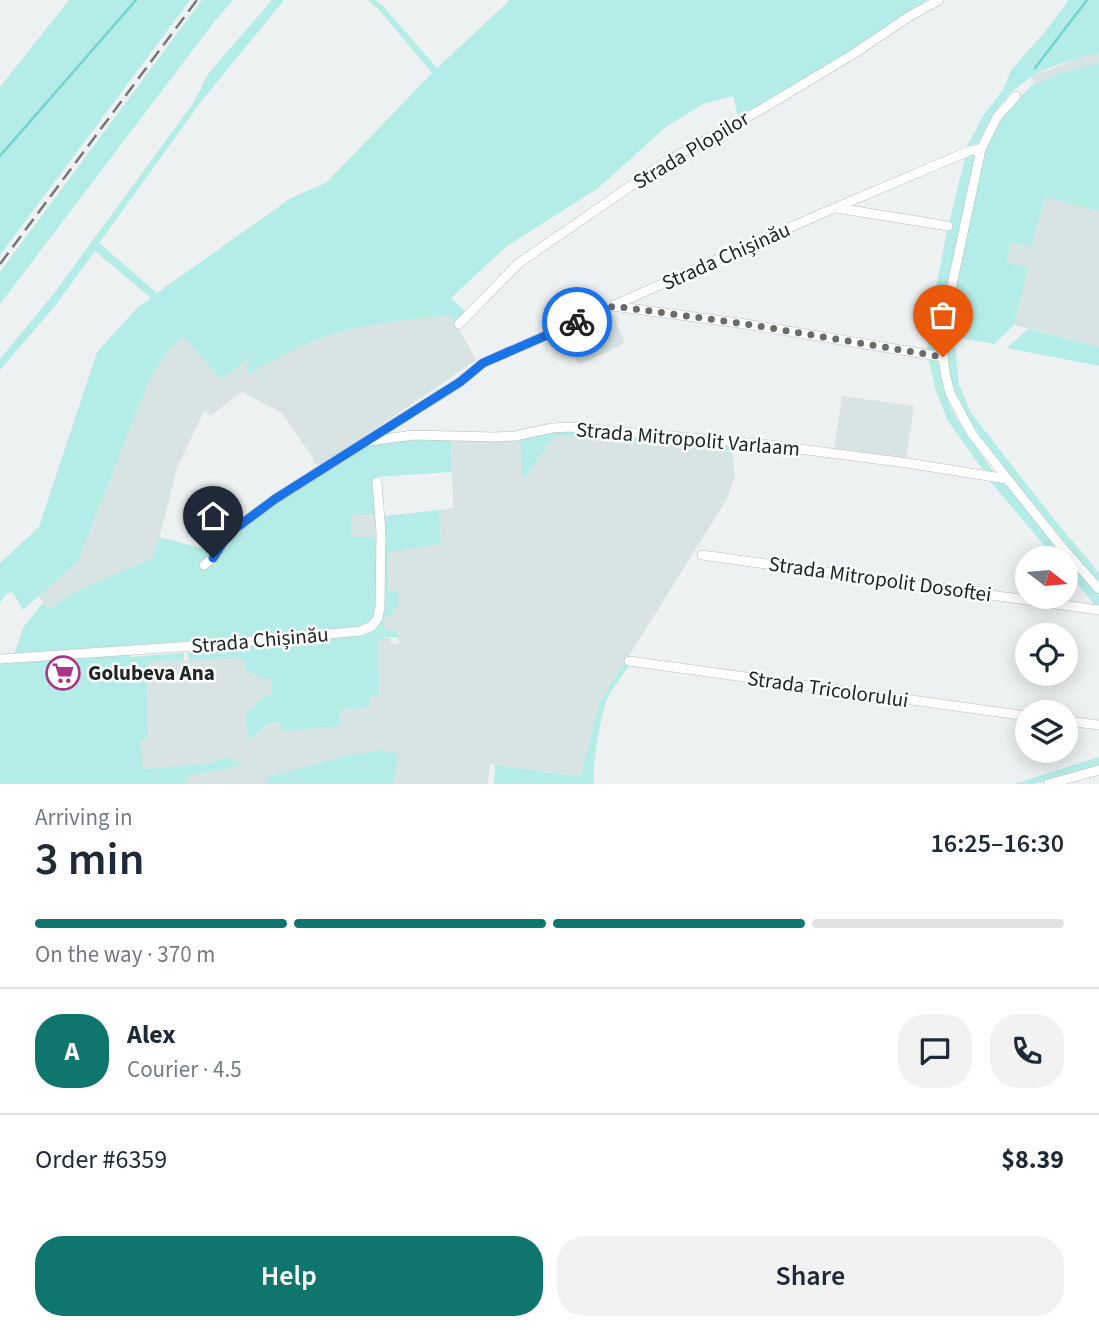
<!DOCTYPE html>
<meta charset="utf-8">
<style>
:root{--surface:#fff;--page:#f2f2f3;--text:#1f2937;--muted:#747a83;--line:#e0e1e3;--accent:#0f766e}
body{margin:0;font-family:"Source Sans 3",sans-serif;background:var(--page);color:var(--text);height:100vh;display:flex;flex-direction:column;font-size:26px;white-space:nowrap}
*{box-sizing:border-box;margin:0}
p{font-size:23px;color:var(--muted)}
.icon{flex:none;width:38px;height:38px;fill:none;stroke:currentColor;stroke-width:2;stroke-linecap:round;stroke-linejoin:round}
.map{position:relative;height:784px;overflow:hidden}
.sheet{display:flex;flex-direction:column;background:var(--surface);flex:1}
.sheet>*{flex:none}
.needle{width:46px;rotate:106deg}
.buttons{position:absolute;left:1015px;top:546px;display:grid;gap:14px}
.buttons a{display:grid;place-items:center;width:63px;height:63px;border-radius:50%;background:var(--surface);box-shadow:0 4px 18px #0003;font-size:35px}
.pin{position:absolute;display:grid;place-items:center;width:60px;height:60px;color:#fff;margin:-72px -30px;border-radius:50% 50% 50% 0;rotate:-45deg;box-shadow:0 0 7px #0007}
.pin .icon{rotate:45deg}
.courier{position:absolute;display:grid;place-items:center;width:70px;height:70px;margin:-35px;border:5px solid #1a73e8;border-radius:50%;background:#fff;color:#222;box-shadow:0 2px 9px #0007}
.overview em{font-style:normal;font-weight:600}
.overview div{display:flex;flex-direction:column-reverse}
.overview{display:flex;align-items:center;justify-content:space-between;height:119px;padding:0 35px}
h1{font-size:46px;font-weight:600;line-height:52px}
.bar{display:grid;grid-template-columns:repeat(4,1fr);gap:10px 7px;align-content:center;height:84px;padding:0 35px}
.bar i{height:9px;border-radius:5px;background:var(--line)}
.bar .active{background:var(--accent)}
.bar p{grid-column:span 4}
.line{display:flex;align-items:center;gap:18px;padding:0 35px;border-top:2px solid var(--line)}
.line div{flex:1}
.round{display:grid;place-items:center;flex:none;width:74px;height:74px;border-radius:28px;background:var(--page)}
.button{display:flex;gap:14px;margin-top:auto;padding:14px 35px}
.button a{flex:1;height:80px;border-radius:28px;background:var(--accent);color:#fff;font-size:28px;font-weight:600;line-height:80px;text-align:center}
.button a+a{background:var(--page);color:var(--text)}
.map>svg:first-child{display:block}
</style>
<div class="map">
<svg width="1099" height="784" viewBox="0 0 1099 784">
<rect width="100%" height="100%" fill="#edf1f1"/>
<g fill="#d7e4e3">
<path d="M1099,53V347L1014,325L1028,268L1006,262L1011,242L1037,91L1031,77L1078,58Z"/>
<path d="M451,315L476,360L323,465L314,464L313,458L282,413L242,392L211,415L204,411L177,468L154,558L73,593L58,604L48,609L38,596L78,561L134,418L152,375L166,353L183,335L221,379L250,358L298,348L331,334L371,324Z"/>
<path d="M613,315L625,343L578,365L567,333Z"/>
<path d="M842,396L914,406L906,459L834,449Z"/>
<path d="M555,435L732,451L735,476L727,499L599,704L581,776L490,764L488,784H393L399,754L380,750L341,757L267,778V784H179L187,782V776L241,766L239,760L232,763L229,756L213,763L143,770L140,740L148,738L147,662L245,657L264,679H272V696L246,727L248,740L269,725L281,723L282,731L339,724L338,710L369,707V697L379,696L377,642L384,637L391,638V644L399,643L398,635L384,631V622L388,591V551L441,544L439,510L453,508L451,437L520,440L524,480Z"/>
<path d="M351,514H375L376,537H351Z"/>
</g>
<g fill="#b4ece7">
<path d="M69,0H190L0,255V87Z"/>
<path d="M202,0H233L214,22L0,304V272Z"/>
<path d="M272,0H284L200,103L99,243L157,293L291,198L326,183L432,73L379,10L368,0H375L383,6L437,68L510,0H927L855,49L738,117L733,96L703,104L667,126L597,189L507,246L451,298L467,314L455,323L450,315C411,320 370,322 332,334C302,344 275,360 248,374L247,369L249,359L221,379L183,336L166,353L152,375L134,418L78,561L23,610L12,592L5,595L0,603V563L39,527L97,352L137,308L151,298L95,251L55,306L0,370V359L55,292L194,102L208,74Z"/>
<path d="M1069,0H1099V53C1037,67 1005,83 979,143L967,146L985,113L1003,90L1011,70L1044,33Z"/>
<path d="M1099,63V211L1045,197L1031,247L1011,242L1006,262L1028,268L1014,325L994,344L949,336L956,279L982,155L993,130L1008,109L1033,84L1035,85L1061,73Z"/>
<path d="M976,155C960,220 947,285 937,352L927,350L936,288L947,231L965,158Z"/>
<path d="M1028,329L1099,347V366L1007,348Z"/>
<path d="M948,343L955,344L959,385L971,413L1053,518L1099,573V584L990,451L963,412L950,381L947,356Z"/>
<path d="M928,358L938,361L944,390L955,416L994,473L984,471L948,421L936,391Z"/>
<path d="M568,429L731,444L732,451L555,435L523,481L520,440L552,431Z"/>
<path d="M415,437H451L452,472L375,477L372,485L375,514L351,515V537H376L377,607C375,617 372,623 362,627L77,650L14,654L24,626L43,603L48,609L58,604L73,593L153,558L159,537L201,548L224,533L231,534L321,472L370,444Z"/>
<path d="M989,480L1004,483L1099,596V605L1094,604L1066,570V558H1055Z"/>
<path d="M439,510L441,544L388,552V590L397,591L398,607L393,609V614L384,618V630H396L399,637H384L378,642L379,696L369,697V707L339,710V726L282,731L280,723L269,724L248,740L245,715L264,696H272V679H264L245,670L244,658L189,660L188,652L237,650L232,646L360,636C371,632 377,629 382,618L384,516Z"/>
<path d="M184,653V660L147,662L148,738L140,740L143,769L213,763L229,756L232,763L240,760L241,766L187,776L188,782L179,784H0V662L129,655L130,657Z"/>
<path d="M624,663L629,665C622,677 611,689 606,702C601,716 591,771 594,784H494L495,765L581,776L599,704Z"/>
<path d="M380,750L399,754L393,784H267L266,778L341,757Z"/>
<path d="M1099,757V765L1034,784H1014Z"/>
</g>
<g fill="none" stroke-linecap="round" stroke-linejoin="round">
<g stroke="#73d3cd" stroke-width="2.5">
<path d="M1035,68L1087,0"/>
<path d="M0,156L136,0"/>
</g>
<defs>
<g id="minor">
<path d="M1016,96L997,117L981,149L950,294L944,339L943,357L946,377L950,393L972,434L1059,544L1099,589"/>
<path d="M837,208L948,226"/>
<path d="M613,306L746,324L943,357"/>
<path d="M459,324L519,263L664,163L762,109L855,53L908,17L939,0"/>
<path d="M370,441L413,435L495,437L515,436L552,428L569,427L769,445L907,463L1007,479"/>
<path d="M702,555L1099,610"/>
<path d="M204,565L213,558L228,534L275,499L460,382L483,363L823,213L969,151L981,149"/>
<path d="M0,659L222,644L360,631L372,626L378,618L380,606L381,533L377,482"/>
<path d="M629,661L1027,716"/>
<path d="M1066,721L1099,725"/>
<path d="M1048,784L1099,770"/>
</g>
</defs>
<use href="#minor" stroke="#bbbebe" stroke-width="10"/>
<use href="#minor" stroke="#fff" stroke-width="9"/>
<path stroke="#757777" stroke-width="2.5" stroke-dasharray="14 7" stroke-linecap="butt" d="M0,264L197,0"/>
</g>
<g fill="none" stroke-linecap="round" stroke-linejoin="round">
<path stroke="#6a6c6c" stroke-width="7" stroke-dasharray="0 12.6" d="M577,322L613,306L746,324L943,357"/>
<path stroke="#1a73e8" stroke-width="9" d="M213,558L228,534L275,499L460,382L483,363L577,322"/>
</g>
<defs>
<symbol id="supermarket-ring" viewBox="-11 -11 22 22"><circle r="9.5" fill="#fbfffe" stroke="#ac3387" stroke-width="1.5"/><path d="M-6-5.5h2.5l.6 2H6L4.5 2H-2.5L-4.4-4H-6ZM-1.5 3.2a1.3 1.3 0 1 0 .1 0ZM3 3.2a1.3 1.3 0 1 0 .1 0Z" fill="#ac3387"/></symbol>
</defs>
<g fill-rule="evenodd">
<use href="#supermarket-ring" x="44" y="654" width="38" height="38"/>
</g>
<g text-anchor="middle" stroke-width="5" stroke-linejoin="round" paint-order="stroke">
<g font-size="21" fill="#232424" stroke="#fbfffe">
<text transform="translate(691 150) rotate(-31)" y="7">Strada Plopilor</text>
<text transform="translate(726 256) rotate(-24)" y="7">Strada Chișinău</text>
<text transform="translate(688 439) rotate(5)" y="7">Strada Mitropolit Varlaam</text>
<text transform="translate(880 579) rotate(8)" y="7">Strada Mitropolit Dosoftei</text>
<text transform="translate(260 640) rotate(-5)" y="7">Strada Chișinău</text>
<text transform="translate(828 689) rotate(8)" y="7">Strada Tricolorului</text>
</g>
<g font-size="21" font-weight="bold" fill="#232424" stroke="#fbfffe" text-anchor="start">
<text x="88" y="680">Golubeva Ana</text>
</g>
</g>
</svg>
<div class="buttons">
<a><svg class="needle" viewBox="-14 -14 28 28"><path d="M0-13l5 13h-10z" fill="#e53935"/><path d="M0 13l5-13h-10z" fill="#747a83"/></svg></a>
<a><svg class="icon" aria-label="locate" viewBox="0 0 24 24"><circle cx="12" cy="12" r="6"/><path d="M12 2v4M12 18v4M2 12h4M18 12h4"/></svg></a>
<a><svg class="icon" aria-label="layers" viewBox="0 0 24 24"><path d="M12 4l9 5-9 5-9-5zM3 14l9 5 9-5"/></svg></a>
</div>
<div class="pin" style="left:943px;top:357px;background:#ea580c"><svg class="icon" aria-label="bag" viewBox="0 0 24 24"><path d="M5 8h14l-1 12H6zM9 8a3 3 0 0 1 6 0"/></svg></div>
<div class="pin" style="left:213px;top:558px;background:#1f2937"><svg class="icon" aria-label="home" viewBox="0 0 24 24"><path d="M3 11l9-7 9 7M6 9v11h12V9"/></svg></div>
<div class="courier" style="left:577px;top:322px"><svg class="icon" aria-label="bike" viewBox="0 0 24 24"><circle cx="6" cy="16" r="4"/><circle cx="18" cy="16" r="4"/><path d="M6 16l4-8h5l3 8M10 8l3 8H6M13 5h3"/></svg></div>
</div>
<section class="sheet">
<div class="overview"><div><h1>3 min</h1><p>Arriving in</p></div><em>16:25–16:30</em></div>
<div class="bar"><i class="active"></i><i class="active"></i><i class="active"></i><i></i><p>On the way · 370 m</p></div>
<div class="line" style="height:126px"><b class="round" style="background:var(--accent);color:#fff">A</b><div><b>Alex</b><p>Courier · 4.5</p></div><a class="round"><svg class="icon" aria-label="chat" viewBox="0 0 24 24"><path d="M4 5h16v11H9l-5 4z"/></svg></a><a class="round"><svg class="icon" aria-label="phone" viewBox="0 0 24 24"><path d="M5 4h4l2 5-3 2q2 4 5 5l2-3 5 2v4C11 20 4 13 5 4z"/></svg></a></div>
<div class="line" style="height:91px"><div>Order #6359</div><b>$8.39</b></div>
<div class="button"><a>Help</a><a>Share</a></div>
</section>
